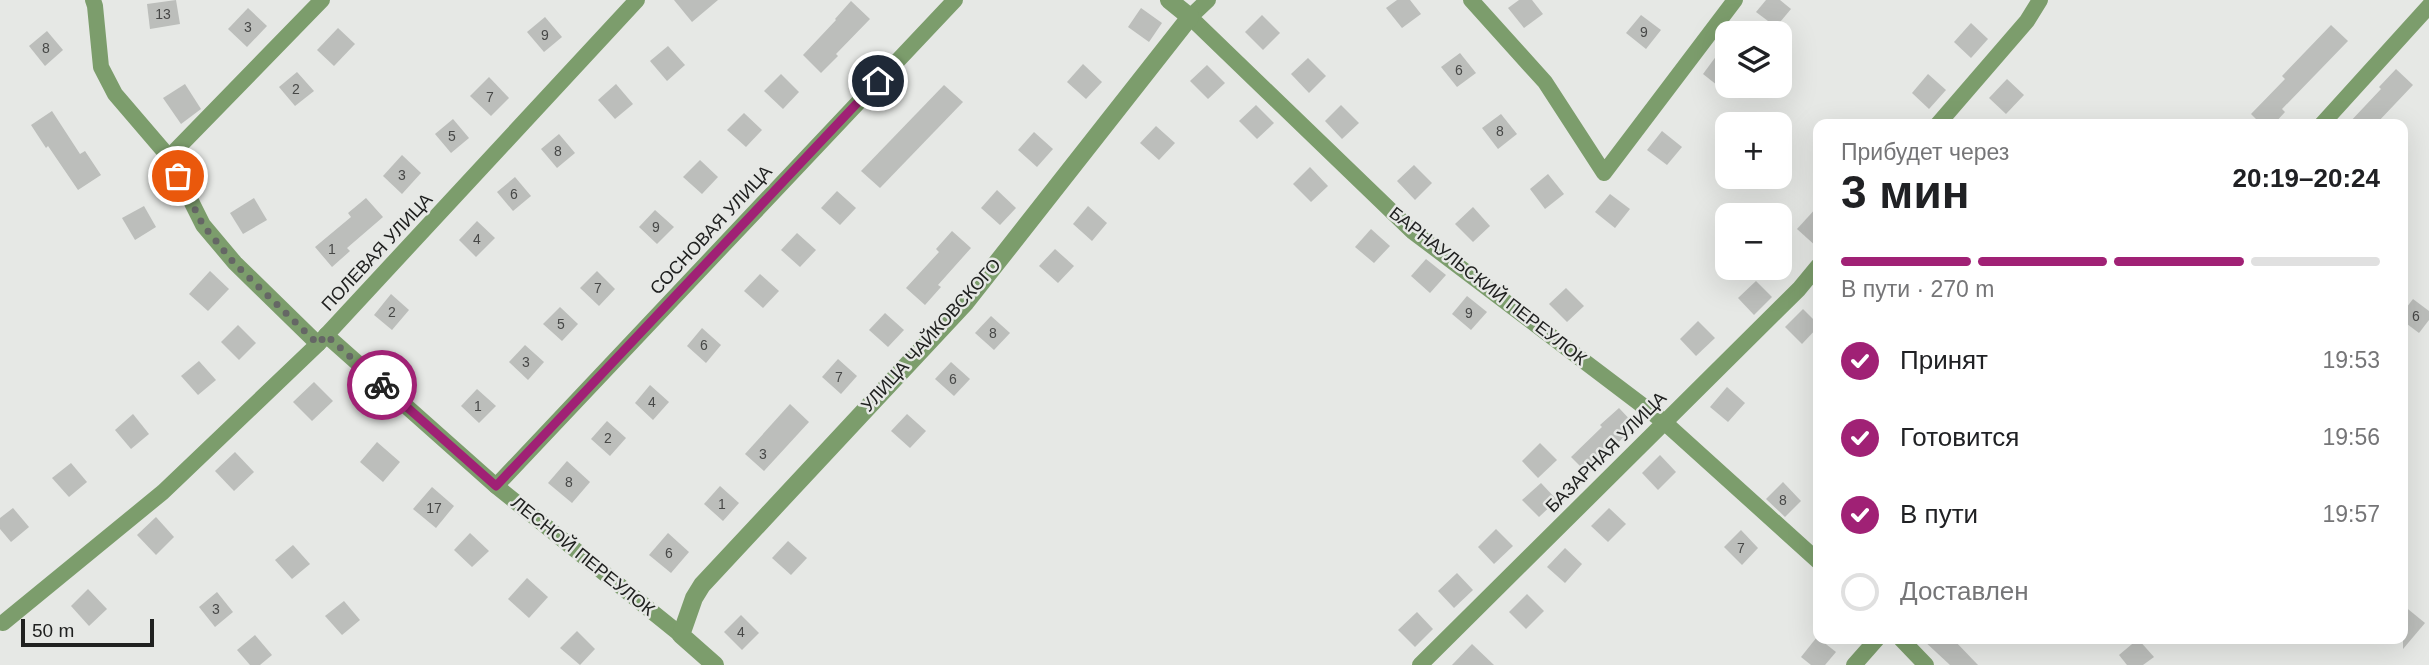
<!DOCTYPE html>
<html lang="ru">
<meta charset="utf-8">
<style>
:root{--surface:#fff;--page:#f2f2f2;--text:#202124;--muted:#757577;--line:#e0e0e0;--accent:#a02175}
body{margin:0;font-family:Arial,sans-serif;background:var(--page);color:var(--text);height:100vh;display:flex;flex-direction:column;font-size:26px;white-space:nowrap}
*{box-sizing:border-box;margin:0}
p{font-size:23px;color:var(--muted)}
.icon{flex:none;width:38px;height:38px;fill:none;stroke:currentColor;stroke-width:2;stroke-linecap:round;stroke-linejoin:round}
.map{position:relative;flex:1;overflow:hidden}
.drawer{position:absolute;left:1813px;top:119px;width:595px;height:525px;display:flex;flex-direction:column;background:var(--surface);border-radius:14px;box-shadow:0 7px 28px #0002}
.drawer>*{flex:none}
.controls{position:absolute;left:1715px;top:21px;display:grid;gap:14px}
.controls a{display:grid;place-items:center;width:77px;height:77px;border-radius:14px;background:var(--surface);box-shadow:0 7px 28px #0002;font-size:35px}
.scale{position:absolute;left:21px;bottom:18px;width:133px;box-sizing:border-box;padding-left:7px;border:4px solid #202120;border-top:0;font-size:19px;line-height:24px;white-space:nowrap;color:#202120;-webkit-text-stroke:5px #e6e8e5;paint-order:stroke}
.pin{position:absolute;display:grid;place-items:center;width:60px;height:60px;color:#fff;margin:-30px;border:4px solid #fff;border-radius:50%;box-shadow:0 2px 7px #0007}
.courier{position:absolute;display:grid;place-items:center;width:70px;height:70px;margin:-35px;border:5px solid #a02175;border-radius:50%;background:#fff;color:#222;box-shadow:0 2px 9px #0007}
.head em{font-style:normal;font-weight:600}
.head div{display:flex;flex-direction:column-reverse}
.head{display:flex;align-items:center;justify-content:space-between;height:119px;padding:0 28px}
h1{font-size:46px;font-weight:600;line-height:52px}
.bar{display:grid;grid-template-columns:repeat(4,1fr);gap:10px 7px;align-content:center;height:84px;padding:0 28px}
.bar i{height:9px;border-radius:5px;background:var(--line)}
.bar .current{background:var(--accent)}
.bar p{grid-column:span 4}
ol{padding:0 28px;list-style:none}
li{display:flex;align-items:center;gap:21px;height:77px}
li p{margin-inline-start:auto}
li .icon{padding:7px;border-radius:50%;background:var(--accent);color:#fff;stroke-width:4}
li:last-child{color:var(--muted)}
li i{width:38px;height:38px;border:4px solid var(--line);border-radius:50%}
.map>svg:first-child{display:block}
</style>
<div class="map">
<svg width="2429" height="665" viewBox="0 0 2429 665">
<rect width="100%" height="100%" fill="#e6e8e5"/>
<g fill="#bcbebb">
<path d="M176,0L180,24L150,29L147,4Z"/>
<path d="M674,0H718L692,22Z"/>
<path d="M1397,0H1410L1421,14L1402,28L1386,8Z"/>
<path d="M1519,0H1532L1543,14L1524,28L1508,8Z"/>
<path d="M1766,0H1780L1791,9L1776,27L1756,12Z"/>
<path d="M851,1L870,19L836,54L838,56L821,73L803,55L836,20L835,19Z"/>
<path d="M248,8L267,26L247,47L228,29Z"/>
<path d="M1141,8L1162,23L1149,42L1128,27Z"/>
<path d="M1262,15L1280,33L1263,50L1245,32Z"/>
<path d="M1641,15L1661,30L1646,49L1626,33Z"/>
<path d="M545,17L562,37L544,52L527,32Z"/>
<path d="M1971,23L1988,39L1971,58L1954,42Z"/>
<path d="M2331,25L2348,41L2282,109L2285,112L2274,124H2261L2251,114L2285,79L2282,76Z"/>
<path d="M338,28L355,44L334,66L317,50Z"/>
<path d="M47,31L63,50L45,66L29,46Z"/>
<path d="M668,46L685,65L667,81L650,61Z"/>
<path d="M1460,53L1476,73L1457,87L1441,67Z"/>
<path d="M1717,55L1727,63V93L1703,74Z"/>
<path d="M1308,58L1326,76L1309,93L1291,74Z"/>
<path d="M1083,64L1102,82L1086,99L1067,82Z"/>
<path d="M1207,65L1225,83L1208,99L1190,81Z"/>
<path d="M2396,69L2413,85L2376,124H2348L2381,89L2379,87Z"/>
<path d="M297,72L314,91L295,106L279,87Z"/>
<path d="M781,74L799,92L783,109L764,91Z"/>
<path d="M1928,74L1946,90L1929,109L1912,93Z"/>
<path d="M489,77L509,98L491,116L470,96Z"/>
<path d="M2007,79L2024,95L2006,114L1989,98Z"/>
<path d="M185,84L201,109L181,124L163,98Z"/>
<path d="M616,84L633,104L615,119L598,100Z"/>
<path d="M944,85L963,102L880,188L861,171Z"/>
<path d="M1256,105L1274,123L1257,139L1239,121Z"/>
<path d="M1341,105L1359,123L1342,139L1325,121Z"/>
<path d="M52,111L80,154L85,151L101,175L78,190L48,146L46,148L31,125Z"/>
<path d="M744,113L762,130L746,147L727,130Z"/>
<path d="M1501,114L1517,134L1498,149L1482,128Z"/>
<path d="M453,119L469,138L451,153L435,134Z"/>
<path d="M1156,126L1175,143L1159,160L1140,143Z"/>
<path d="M1662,131L1682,147L1667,165L1647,150Z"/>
<path d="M1034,132L1053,149L1037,167L1018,150Z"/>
<path d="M559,134L575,153L557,168L541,149Z"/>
<path d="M402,155L421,173L402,194L383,176Z"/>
<path d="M700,160L718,177L702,194L683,177Z"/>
<path d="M1414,165L1432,183L1415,200L1397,181Z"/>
<path d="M1310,167L1328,186L1311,202L1293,184Z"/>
<path d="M1548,174L1564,194L1545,209L1530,189Z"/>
<path d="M515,177L531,196L513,211L497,192Z"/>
<path d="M997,190L1016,208L1000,225L981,208Z"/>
<path d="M837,191L856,208L840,225L821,208Z"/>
<path d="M1610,194L1630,209L1615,228L1595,212Z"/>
<path d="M254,198L267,220L243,234L230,213Z"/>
<path d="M366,198L383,217L347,248L350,251L332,267L315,247L351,217L348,213Z"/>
<path d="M144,206L156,227L135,240L122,218Z"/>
<path d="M1088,206L1107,223L1092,241L1073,224Z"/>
<path d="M1818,206V248L1797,229Z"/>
<path d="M1473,207L1490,226L1473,242L1455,224Z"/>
<path d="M655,210L674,227L657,244L639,227Z"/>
<path d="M477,221L495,238L476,257L459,240Z"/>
<path d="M1371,229L1390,246L1374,263L1355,247Z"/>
<path d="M952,231L971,248L938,285L941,287L925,305L906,288L939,252L936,249Z"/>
<path d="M797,233L816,250L800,267L781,250Z"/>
<path d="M1055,249L1074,266L1058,283L1039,266Z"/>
<path d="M1426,259L1446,275L1430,293L1411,276Z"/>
<path d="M210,271L229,289L208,311L189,294Z"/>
<path d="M597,271L615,289L599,306L580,288Z"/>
<path d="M760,274L779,291L763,308L744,291Z"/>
<path d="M1756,281L1772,297L1754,315L1738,298Z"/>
<path d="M1566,288L1584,306L1567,322L1549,304Z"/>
<path d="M391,294L409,310L392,330L374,315Z"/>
<path d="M1467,296L1487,312L1471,330L1452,314Z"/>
<path d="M2413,299L2429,311V320L2419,333L2403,321V312Z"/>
<path d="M560,307L578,324L562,341L543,324Z"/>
<path d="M1803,309L1818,324V327L1802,344L1785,327Z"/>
<path d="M885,313L904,330L888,347L869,330Z"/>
<path d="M991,316L1010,333L994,350L975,333Z"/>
<path d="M1698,321L1715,338L1696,356L1680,339Z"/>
<path d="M238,325L256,343L239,360L221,342Z"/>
<path d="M702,328L721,345L706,363L687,346Z"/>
<path d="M525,345L544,362L528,380L509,362Z"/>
<path d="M838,359L857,376L841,394L822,377Z"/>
<path d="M199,361L216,380L198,395L181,376Z"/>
<path d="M951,362L970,379L954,396L935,379Z"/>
<path d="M314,382L333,401L312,421L293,402Z"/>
<path d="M650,385L669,402L653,420L635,403Z"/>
<path d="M1727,387L1745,403L1728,422L1710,407Z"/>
<path d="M477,389L496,406L479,423L461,406Z"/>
<path d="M790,404L809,422L764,471L745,454Z"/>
<path d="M1619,408L1635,425L1588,474L1571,457L1602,427L1600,425Z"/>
<path d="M133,414L149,434L131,449L115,430Z"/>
<path d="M907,414L926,431L910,448L891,431Z"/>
<path d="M607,421L626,438L610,456L591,439Z"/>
<path d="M377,442L400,462L383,482L360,462Z"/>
<path d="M1540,443L1557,460L1538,478L1522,461Z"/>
<path d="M235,452L254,472L234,491L215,471Z"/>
<path d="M1660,455L1676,472L1658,490L1642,473Z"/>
<path d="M567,461L590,482L572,503L548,483Z"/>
<path d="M71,463L87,482L69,497L52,478Z"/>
<path d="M1783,482L1801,501L1785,517L1766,499Z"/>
<path d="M1541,483L1557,500L1539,517L1522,500Z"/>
<path d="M720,486L739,503L723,521L704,504Z"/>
<path d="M432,487L454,506L436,528L413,509Z"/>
<path d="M13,508L29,527L11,542L0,529V518Z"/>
<path d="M1609,508L1626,524L1608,542L1591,526Z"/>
<path d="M156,517L174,537L156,555L137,535Z"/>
<path d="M1496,529L1513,546L1494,564L1478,547Z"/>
<path d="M1741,530L1758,548L1742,565L1724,547Z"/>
<path d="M470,533L489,551L472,567L454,550Z"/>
<path d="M668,533L689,552L671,573L649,555Z"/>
<path d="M788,541L807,558L791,575L772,558Z"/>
<path d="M293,545L310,564L292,579L275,560Z"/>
<path d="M1565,548L1582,564L1565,583L1547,567Z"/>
<path d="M1457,573L1473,590L1454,608L1438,591Z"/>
<path d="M527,578L548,597L529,618L508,599Z"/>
<path d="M88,589L107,609L89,626L71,606Z"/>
<path d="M217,592L233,612L215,627L199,607Z"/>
<path d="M1527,594L1544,611L1526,629L1509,612Z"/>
<path d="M344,601L360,620L342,635L325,616Z"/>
<path d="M2403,605L2425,623L2403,649Z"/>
<path d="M1417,612L1433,629L1415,647L1398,630Z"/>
<path d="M741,615L759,633L742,650L724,632Z"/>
<path d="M577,631L595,649L580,665L560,648Z"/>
<path d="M255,635L272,655L260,665H250L237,650Z"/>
<path d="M1817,637L1836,652L1825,665H1811L1801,657Z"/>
<path d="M1922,639H1953L1978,665H1950Z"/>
<path d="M2138,639L2154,657L2143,665H2127L2119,655Z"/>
<path d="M1472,644L1494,665H1452Z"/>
</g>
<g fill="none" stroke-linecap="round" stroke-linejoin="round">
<g stroke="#7c9d6c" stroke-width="16">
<path d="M93,0L95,6L101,67L115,94L169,157L203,225L235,263L318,344"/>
<path d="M1208,0L1190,17L1412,231L1663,421L1818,561"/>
<path d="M1471,0L1545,82L1604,173L1735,0"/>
<path d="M1938,124L2027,21L2040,0"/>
<path d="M2322,124L2429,6"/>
<path d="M169,157L322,0"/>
<path d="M326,335L496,486L681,635"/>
<path d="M496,486L955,0"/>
<path d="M3,623L163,492L318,344L637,0"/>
<path d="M1901,639L1926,665"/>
<path d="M1420,665L1799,289L1818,266"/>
<path d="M1854,665L1877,639"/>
</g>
<path stroke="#7c9d6c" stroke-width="18" d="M715,665L681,635L694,598L702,585L966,302L1190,17L1169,0"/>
</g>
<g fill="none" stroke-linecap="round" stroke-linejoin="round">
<path stroke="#656765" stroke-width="7" stroke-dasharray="0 12.6" d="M178,176L203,225L234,263L318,344L326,335L382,385"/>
<path stroke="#a02175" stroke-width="9" d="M382,385L496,486L878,81"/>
</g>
<g text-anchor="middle" stroke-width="5" stroke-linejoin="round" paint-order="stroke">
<g font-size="14" fill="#474847">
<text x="163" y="19">13</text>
<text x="248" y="32">3</text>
<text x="1644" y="37">9</text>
<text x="545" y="40">9</text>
<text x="46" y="53">8</text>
<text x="1459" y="75">6</text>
<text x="296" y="94">2</text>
<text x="490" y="102">7</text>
<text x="1500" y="136">8</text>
<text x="452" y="141">5</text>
<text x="558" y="156">8</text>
<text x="402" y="180">3</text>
<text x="514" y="199">6</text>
<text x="656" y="232">9</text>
<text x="477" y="244">4</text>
<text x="332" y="254">1</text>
<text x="598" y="293">7</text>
<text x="392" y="317">2</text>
<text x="1469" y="318">9</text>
<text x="2416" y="321">6</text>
<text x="561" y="329">5</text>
<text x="993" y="338">8</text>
<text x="704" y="350">6</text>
<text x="526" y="367">3</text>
<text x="839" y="382">7</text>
<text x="953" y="384">6</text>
<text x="652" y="407">4</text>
<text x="478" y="411">1</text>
<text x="608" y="443">2</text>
<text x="763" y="459">3</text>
<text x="569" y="487">8</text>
<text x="1783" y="505">8</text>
<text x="722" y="509">1</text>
<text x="434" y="513">17</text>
<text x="1741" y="553">7</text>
<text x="669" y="558">6</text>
<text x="216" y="614">3</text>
<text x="741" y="637">4</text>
</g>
<g font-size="18" fill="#202120" stroke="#e6e8e5">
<text transform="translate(711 230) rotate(-47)" y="6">СОСНОВАЯ УЛИЦА</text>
<text transform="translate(377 252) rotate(-47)" y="6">ПОЛЕВАЯ УЛИЦА</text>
<text transform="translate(1488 286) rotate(38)" y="6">БАРНАУЛЬСКИЙ ПЕРЕУЛОК</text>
<text transform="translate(931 335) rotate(-48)" y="6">УЛИЦА ЧАЙКОВСКОГО</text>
<text transform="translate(1606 452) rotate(-45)" y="6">БАЗАРНАЯ УЛИЦА</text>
<text transform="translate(583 556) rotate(39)" y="6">ЛЕСНОЙ ПЕРЕУЛОК</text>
</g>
</g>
</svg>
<div class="controls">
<a><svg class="icon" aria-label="layers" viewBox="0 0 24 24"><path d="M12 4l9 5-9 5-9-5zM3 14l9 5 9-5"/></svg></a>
<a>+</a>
<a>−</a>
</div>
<div class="scale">50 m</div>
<div class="pin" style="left:178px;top:176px;background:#ea580c"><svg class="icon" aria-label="bag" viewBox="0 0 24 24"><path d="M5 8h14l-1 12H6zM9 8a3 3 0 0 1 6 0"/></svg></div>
<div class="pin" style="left:878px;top:81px;background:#1f2937"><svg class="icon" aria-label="home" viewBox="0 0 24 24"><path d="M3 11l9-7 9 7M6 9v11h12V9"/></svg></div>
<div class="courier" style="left:382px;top:385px"><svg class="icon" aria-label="bike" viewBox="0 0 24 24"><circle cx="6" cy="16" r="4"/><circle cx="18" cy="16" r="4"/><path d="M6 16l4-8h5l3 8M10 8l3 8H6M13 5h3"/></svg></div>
<section class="drawer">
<div class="head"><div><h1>3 мин</h1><p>Прибудет через</p></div><em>20:19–20:24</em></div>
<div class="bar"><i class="current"></i><i class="current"></i><i class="current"></i><i></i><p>В пути · 270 m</p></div>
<ol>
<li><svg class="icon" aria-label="check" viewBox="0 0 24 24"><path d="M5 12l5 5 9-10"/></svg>Принят<p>19:53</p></li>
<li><svg class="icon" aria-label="check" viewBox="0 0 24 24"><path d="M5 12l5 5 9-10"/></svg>Готовится<p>19:56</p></li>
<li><svg class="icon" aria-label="check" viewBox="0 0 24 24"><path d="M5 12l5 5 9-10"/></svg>В пути<p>19:57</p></li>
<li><i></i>Доставлен</li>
</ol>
</section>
</div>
